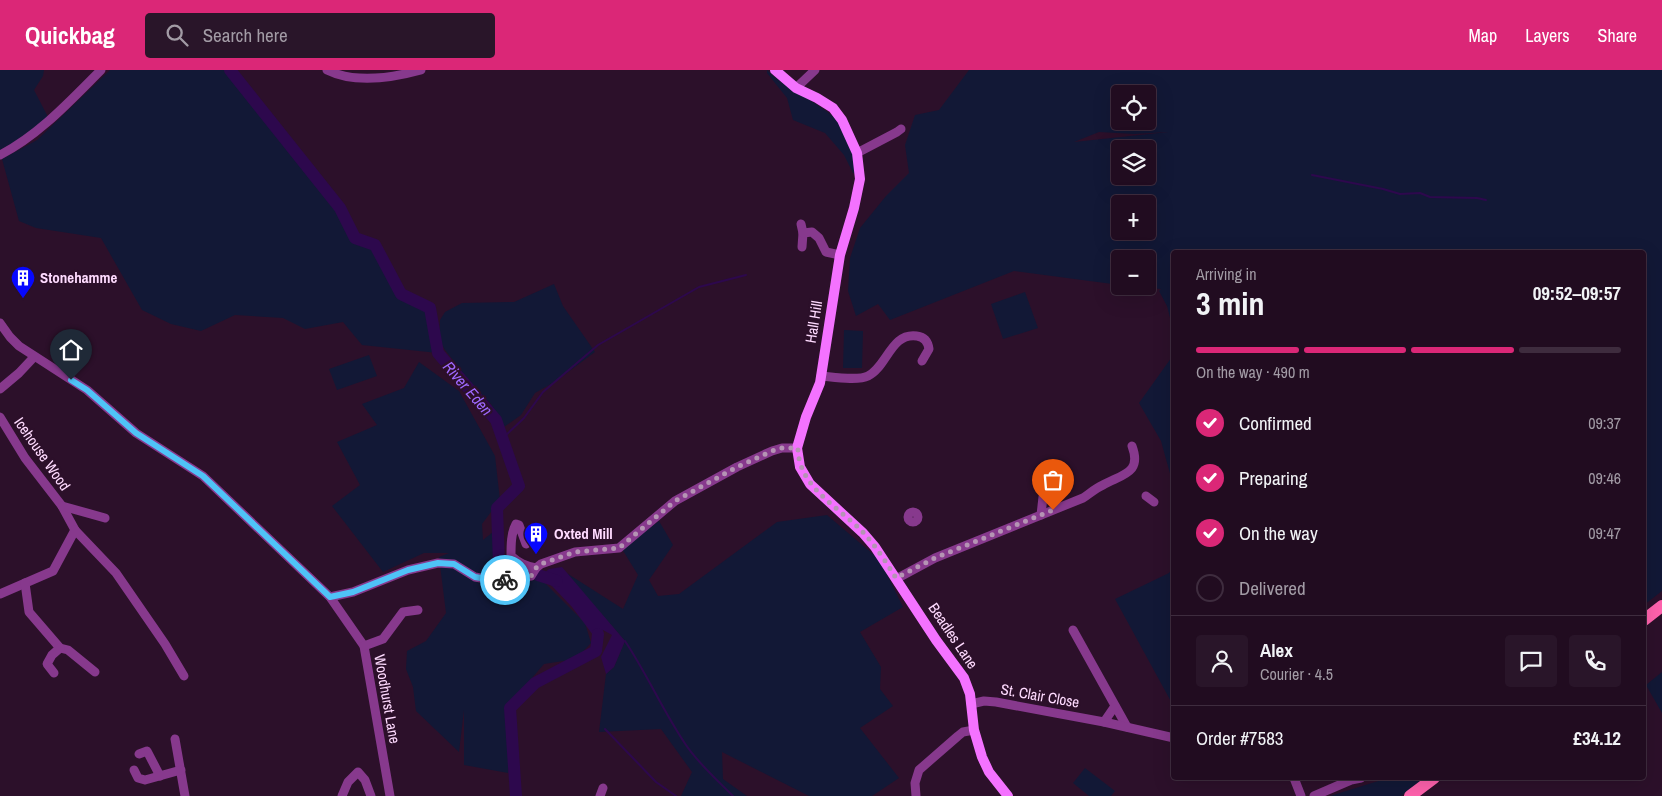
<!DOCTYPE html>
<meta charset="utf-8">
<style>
:root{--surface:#210c20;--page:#291529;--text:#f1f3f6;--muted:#a29ba5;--line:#3e2c3e;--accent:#db2777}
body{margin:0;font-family:"Archivo Narrow",sans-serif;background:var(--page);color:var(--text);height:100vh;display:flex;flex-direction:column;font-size:19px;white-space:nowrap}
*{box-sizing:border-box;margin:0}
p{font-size:16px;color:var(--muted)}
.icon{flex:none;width:28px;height:28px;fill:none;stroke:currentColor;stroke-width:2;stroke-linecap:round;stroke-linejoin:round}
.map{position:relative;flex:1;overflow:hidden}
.details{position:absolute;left:1171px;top:180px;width:475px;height:530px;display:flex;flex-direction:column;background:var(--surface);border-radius:5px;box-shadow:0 5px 20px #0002,0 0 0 1px var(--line)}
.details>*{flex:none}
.tools{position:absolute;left:1111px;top:15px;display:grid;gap:10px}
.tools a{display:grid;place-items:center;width:45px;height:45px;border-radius:5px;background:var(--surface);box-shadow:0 5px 20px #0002,0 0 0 1px var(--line);font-size:25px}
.pin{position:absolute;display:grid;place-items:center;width:42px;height:42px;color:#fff;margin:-51px -21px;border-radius:50% 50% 50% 0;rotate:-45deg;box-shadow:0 0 5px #0007}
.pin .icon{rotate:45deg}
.courier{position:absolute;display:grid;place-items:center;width:50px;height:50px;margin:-25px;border:4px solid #4fc3f7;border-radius:50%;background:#fff;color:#222;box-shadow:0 1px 6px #0007}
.head em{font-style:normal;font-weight:700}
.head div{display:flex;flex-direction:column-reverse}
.head{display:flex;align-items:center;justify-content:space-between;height:85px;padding:0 25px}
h1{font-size:32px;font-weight:700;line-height:38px}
.bar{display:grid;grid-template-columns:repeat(4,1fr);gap:8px 5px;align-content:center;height:60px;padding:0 25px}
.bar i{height:6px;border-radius:4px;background:var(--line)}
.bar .active{background:var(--accent)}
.bar p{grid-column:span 4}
.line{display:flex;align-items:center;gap:12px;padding:0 25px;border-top:1px solid var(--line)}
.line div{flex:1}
.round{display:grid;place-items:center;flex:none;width:52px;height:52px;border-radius:5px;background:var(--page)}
ol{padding:0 25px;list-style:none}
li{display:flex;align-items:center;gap:15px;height:55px}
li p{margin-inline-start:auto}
li .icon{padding:5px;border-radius:50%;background:var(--accent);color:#fff;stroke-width:4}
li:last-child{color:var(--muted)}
li i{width:28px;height:28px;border:2px solid var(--line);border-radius:50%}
header{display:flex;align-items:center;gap:30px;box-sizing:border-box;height:70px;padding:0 25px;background:var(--accent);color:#fff}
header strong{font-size:24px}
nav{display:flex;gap:28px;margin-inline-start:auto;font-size:18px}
.search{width:350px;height:45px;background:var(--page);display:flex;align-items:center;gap:12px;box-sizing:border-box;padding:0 18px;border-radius:5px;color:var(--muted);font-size:19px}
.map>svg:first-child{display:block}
</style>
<header>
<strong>Quickbag</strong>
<div class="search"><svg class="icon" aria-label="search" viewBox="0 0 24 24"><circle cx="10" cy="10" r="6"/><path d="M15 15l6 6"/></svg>Search here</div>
<nav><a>Map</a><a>Layers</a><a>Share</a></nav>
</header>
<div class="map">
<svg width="1662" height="726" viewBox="0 0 1662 726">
<rect width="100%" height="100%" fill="#2c102a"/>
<g fill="#121836" fill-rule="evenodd">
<path d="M0,0H44L43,6L34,20L48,47L26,66L0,80Z"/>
<path d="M110,0H230L340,138L355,168L375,175L401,224L430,238L438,283L362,275L343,252L305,259L283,248L235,245L201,261L171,254L142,240L101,168L36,158L19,151L2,89L37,70Z"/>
<path d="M767,0C787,20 813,29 834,47C848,60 854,86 858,104L853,103L844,85L825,63L793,50L787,28L767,3Z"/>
<path d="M969,0H1662V521L1644,535V182H1174V263L1167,236L1159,221L1161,219L1126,216H1148V189H1120V215L1014,201L890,250L878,234L856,246L848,221L850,188L860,158L886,126L909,103L905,75L915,45L939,40ZM1120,24H1148V51H1120ZM1099,62L1134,64L1168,62L1074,72ZM1120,79H1148V106H1120ZM1120,134H1148V161H1120Z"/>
<path d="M554,214L563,236L595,282L556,311L535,323L521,345L504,357L491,334L477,321L445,280L439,269L440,250L445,242L462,233L514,232Z"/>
<path d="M1025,222L1038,258L1003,269L991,234Z"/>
<path d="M844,260L863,261L862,298H843Z"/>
<path d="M1174,284V418L1161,371L1139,333Z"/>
<path d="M369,285L377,306L337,320L329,299Z"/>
<path d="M419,292L459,321L495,386L500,430L482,454L483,470L493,462L495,489L525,500L523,512L541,509L585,553L591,573L576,589L544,594L514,629L508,703L464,695V640L459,682L416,641L413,617L406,599L407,581L426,571L446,543L439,487L449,483H424L383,502L332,436L360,415L337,372L377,355L362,334L404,318Z"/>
<path d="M827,445L880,490L903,537L860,562L881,597L880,619L893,636L860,658L899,708L872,726H809L722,682L723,709L747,726H681L692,702L661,659L599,662L606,604L614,597L625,571L565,502L623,539L638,505L622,479L659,451L673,475L649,510L658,526L679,524L777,452Z"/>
<path d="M1174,496V637L1115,529L1169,503Z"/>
<path d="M1662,602V643L1646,615Z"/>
<path d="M1085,698L1115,721L1111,726H1089L1073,713Z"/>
<path d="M1388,708H1424L1401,726H1330Z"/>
</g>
<path fill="#2d084d" d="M562,497L625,571L614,597L606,604L601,587L612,565L603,560L602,574L596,581V569L572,537L552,516L540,507L549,499Z"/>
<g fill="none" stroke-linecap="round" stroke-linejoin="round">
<g stroke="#2d084d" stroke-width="2">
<path d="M1312,105L1383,119L1400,124L1420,123L1430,127L1477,128L1486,130"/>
<path d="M503,368L524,348L543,322L598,275L699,217L746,205"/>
<path d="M625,571C647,604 663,641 686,675C698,693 717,710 733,726"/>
<path d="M605,659L656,712L676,726"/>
</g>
<g stroke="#2d084d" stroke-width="12">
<path d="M230,0L340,138L355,168L375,175L401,224L430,238L438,283L496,350L519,416L497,438L499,494L528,501"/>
<path d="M538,505L557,511"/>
<path d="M516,726L510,638L535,613L596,581L598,564"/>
</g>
<g stroke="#87398d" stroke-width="9">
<path d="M327,0C355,14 392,8 421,0"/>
<path d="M796,18L815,0"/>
<path d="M857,83L897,62L901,59"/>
<path d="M0,85C39,65 70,31 101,0"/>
<path d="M801,154L803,163L802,177"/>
<path d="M803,163L812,162L819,168L826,182L840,185"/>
<path d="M0,253L10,267L19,276L87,320L136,363L203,406L330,527L364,576L390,726"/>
<path d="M821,306C833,307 858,311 868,306C887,297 891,262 917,266C925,267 928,272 929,279L922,291"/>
<path d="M0,319L19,303L34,287"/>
<path d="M0,347L25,388L62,436L75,460L53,501L0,524"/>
<path d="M1146,426L1154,432"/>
<path d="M62,436L105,448"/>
<circle cx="913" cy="447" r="5"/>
<path d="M1041,445L1043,427"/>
<path d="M75,460L116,503L165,574L184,606"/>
<path d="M526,474L519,455L516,454C511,463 511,475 511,486C519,493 525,496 536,498"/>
<path d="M896,509L935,488L1083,428C1089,424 1096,418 1103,415C1123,404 1142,403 1132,376"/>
<path d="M25,513L29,542L60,578L68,580L95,602"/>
<path d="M330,527L353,522L408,500L438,493L454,494L475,507L498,511L531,506L536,498L541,494L575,482L619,478L675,431L737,397L772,381L782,378H797"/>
<path d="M1073,560L1127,657"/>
<path d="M364,576L383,569L403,542L418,540"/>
<path d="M54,603L47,594L52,585L60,578"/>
<path d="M971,634L984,631L996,632L1104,652L1174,668"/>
<path d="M1104,652L1115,636"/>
<path d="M175,669L185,726"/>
<path d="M139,684L147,681L160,706"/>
<path d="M134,700L138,708L145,710L181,700"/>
<path d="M1294,708L1301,726"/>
<path d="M342,726L348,712L358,702L365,710L371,726"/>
<path d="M600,726L603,718"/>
<path d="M916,726L915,713L919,700L958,666L963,662L974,660"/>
<path d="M1314,726L1351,710L1361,708"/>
</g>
<path stroke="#f472ff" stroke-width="10" d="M775,0L796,18L817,28L833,38L842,50L857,83L860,109L854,138L840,185L820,313L806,347L797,378L800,397L810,414L863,463L875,477L936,570L964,608L970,624L974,660L982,687L989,702L1008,726"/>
<g stroke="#ff62ad" stroke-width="12">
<path d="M1644,550L1662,536"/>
<path d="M1410,726L1434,708"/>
</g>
</g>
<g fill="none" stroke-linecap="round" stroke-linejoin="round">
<path stroke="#b594b4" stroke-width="5" stroke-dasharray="0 9" d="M505,510L531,506L536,498L541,494L575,482L619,478L675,431L737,397L772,381L782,378H798C798,416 837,436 862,461C875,475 886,492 896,508L935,488L1053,440"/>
<path stroke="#4fc3f7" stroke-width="6" d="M71,310L87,320L136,363L203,406L330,527L353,522L408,500L438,493L454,494L475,507L498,511L505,510"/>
</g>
<defs>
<symbol id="building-pin" viewBox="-11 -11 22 30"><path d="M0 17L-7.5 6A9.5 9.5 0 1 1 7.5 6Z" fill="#0708ff" stroke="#2c102a"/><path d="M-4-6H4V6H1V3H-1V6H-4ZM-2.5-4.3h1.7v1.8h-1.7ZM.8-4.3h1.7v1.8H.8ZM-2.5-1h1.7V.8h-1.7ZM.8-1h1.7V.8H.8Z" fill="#fff"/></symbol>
</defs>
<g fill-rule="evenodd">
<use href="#building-pin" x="9" y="194" width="28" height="38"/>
<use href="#building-pin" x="522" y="450" width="28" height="38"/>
</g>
<g text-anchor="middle" stroke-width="4.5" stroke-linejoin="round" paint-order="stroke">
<g font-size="15" font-weight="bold" fill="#ffdbff" stroke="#2c102a" text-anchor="start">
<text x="40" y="213">Stonehamme</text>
<text x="554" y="469">Oxted Mill</text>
</g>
<g font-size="15" fill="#ffdbff" stroke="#2c102a">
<text transform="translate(814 252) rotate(-81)" y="5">Hall Hill</text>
<text transform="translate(42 384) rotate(55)" y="5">Icehouse Wood</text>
<text transform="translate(953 566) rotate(56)" y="5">Beadles Lane</text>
<text transform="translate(1040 626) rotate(10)" y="5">St. Clair Close</text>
<text transform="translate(387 629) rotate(80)" y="5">Woodhurst Lane</text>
</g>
<g font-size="16" font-style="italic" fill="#9f69ff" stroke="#2c102a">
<text transform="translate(468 318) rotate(49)" y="6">River Eden</text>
</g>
</g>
</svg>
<div class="tools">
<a><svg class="icon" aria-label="locate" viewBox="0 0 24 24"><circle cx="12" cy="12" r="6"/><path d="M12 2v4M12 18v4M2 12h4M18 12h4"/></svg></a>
<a><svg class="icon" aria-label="layers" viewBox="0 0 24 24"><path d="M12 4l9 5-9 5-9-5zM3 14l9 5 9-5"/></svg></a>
<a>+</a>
<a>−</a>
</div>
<div class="pin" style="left:1053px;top:440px;background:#ea580c"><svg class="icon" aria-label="bag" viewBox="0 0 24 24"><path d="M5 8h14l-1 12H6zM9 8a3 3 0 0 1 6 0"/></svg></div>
<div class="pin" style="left:71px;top:310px;background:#1f2937"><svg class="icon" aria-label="home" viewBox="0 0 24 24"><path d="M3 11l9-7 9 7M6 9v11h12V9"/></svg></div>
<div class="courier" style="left:505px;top:510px"><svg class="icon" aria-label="bike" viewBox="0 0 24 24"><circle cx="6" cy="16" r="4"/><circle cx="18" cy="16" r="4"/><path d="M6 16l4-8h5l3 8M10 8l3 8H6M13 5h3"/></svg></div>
<section class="details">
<div class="head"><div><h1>3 min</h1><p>Arriving in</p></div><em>09:52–09:57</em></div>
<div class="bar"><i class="active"></i><i class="active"></i><i class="active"></i><i></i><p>On the way · 490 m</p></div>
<ol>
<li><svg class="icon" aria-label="check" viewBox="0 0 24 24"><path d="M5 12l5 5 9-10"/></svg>Confirmed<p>09:37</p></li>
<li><svg class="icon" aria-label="check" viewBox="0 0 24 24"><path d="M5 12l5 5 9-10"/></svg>Preparing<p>09:46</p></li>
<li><svg class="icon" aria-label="check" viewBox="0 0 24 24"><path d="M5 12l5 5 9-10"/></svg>On the way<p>09:47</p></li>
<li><i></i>Delivered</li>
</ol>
<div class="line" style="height:90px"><a class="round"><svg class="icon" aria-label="person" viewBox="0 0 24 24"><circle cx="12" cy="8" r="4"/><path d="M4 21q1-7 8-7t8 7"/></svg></a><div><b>Alex</b><p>Courier · 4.5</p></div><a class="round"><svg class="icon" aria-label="chat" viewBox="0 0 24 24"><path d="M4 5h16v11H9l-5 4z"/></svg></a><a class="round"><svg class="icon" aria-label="phone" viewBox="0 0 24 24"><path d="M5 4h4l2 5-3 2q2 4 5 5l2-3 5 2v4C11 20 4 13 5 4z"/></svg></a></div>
<div class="line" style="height:65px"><div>Order #7583</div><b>£34.12</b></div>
</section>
</div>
